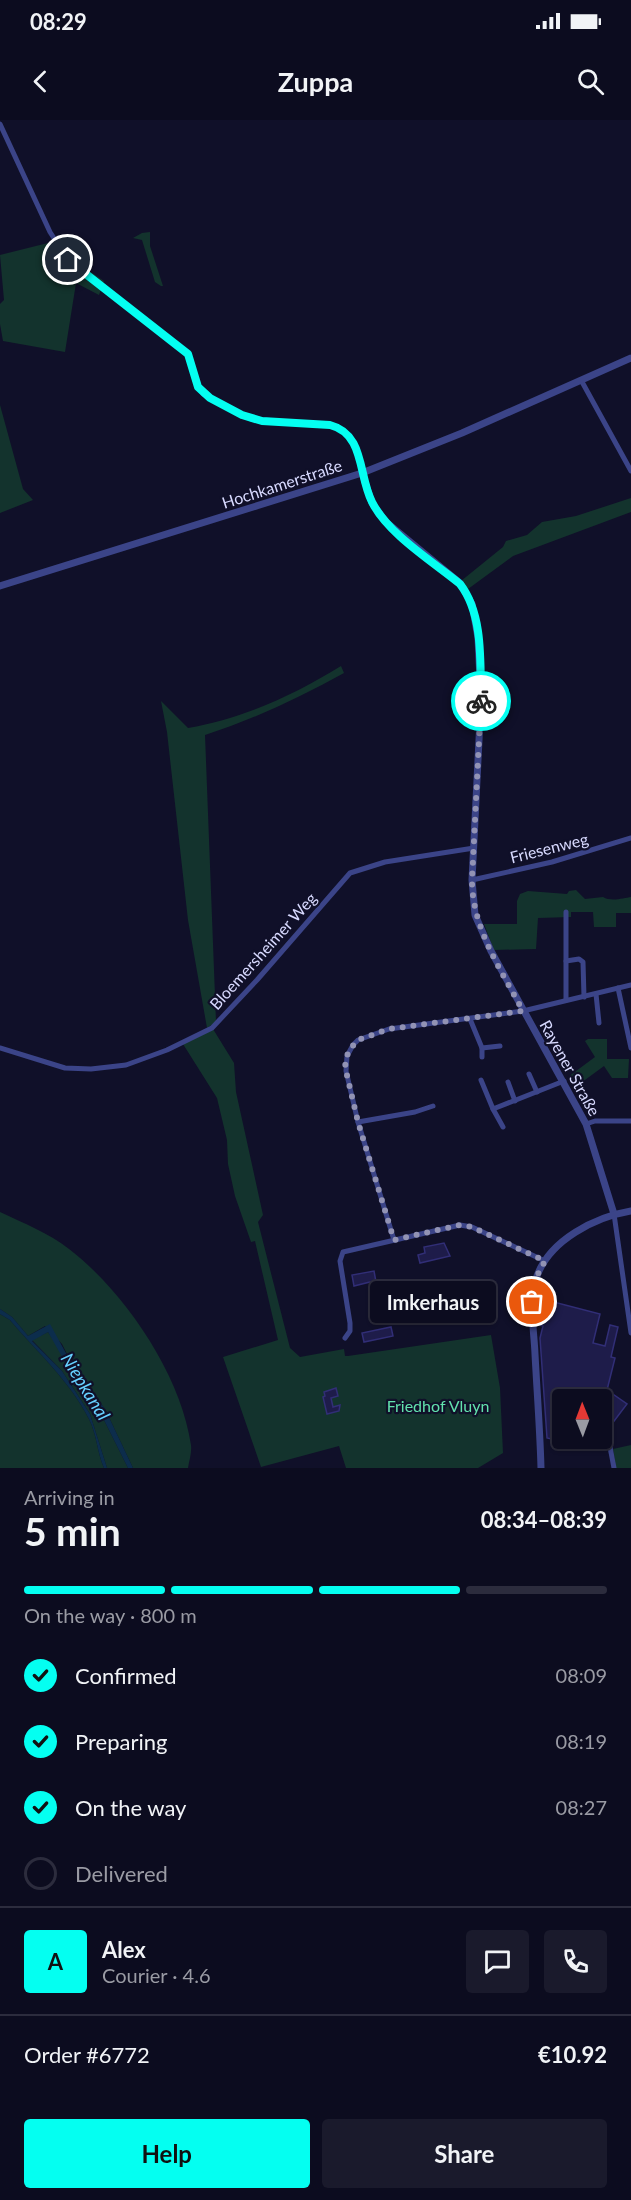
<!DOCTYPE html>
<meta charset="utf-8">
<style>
:root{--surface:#0c0c1f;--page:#1a1a2c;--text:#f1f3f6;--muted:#9a9ba4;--line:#2c2c3d;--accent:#04fff1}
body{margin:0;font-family:Lato,sans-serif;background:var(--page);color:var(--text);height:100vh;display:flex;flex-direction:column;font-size:22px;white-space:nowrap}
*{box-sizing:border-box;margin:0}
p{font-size:20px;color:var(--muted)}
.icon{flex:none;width:33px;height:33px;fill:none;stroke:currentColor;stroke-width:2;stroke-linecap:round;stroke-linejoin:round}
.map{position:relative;height:1348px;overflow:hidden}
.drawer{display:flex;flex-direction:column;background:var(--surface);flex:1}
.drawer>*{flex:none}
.needle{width:39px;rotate:359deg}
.tools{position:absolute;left:552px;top:1269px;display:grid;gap:12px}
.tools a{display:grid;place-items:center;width:60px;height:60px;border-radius:6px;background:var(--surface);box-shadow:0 2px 4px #0004,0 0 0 2px var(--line);font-size:30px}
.pin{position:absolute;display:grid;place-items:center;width:51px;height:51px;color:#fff;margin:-26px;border:3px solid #fff;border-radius:50%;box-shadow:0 2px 6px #0007}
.courier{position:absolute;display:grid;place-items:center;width:60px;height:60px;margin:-30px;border:4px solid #04fff1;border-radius:50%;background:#fff;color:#222;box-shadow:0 2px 8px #0007}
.bubble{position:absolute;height:42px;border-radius:6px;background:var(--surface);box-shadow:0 2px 4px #0004,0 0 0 2px var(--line);font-size:20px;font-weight:700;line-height:42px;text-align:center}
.summary em{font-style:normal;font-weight:700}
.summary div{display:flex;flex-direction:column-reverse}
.summary{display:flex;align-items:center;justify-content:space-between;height:102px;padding:0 24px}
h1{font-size:39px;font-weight:700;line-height:45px}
.bar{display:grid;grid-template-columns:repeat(4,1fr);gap:9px 6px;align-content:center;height:72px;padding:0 24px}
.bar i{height:8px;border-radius:4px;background:var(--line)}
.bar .on{background:var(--accent)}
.bar p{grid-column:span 4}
.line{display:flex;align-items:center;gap:15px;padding:0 24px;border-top:2px solid var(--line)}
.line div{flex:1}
.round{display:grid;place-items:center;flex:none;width:63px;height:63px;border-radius:6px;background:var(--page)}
ol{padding:0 24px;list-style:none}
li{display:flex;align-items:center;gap:18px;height:66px}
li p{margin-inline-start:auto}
li .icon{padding:6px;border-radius:50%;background:var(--accent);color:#111;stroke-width:4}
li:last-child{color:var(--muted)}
li i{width:33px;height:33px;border:3px solid var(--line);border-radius:50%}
.primary-button{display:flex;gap:12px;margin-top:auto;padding:12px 24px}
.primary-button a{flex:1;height:69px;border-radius:6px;background:var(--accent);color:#111;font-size:24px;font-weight:700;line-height:69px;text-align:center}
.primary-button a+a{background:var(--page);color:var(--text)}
.status{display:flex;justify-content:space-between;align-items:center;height:42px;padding:0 30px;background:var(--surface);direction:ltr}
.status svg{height:16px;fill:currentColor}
header{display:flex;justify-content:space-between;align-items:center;height:78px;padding:0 24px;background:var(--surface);font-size:27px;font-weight:700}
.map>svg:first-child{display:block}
</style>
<div class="status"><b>08:29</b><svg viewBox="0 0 49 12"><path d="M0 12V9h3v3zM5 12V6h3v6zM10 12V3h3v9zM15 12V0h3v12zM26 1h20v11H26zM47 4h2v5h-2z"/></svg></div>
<header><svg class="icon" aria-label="back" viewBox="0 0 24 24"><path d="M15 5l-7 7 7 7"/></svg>Zuppa<svg class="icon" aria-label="search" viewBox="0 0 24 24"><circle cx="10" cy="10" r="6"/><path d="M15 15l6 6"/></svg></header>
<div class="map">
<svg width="631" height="1348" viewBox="0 0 631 1348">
<rect width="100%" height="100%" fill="#101029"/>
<g fill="#13332d">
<path d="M150,112V126L163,166H161L155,162L142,120L133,118L142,113Z"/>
<path d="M48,123L104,161L99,175L76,163L65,232L3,221L0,204V184L4,180L0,135Z"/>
<path d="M0,285L23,369L33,380L0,393Z"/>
<path d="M631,378V392L513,436L468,469L461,461L503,427L506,421L527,415L542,402L576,396Z"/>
<path d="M341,546L344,553C299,578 254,599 205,615L216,902L207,908L188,800L167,612L161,581L188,608C242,599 294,575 341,546Z"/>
<path d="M576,770L585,779L603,777C611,782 624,778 631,777V793H616V807H594L593,792H571V797L538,798L536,829L494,830L484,804H517V781L520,774L528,771L567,774L569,771Z"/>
<path d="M213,909L234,943L236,972L263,1095L258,1102L290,1228L300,1237L344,1229L345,1236H348L491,1215L500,1268L503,1333L478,1348H346L339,1326L261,1347L223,1237L278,1220L255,1121L251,1122L235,1076L228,1044L227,1020L217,978L183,924Z"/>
<path d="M588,919H607V939H629L628,958H612L604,946L574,968L568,957L595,937L585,921Z"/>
<path d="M0,1092C23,1103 49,1113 69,1129C125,1172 181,1255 191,1325C192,1333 189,1341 188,1348H133L105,1289L73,1246L62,1224L45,1206L28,1216L12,1197L0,1189Z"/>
<path d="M0,1194L10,1200C37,1232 70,1261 89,1299C97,1315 97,1332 104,1348H0Z"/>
<path d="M48,1212L98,1288L128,1348H107L90,1294L62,1251L32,1220Z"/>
<path d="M631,1325V1348H616L613,1329Z"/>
</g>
<path fill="#0c2d4c" d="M0,1189L12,1197L28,1216L50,1204L73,1246L105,1289L133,1348H128L98,1288L69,1249L48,1212L32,1221L62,1251L90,1294L107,1348H104C97,1332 97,1315 89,1299C70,1261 37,1232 10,1200L0,1194Z"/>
<g fill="#1e1c4a" stroke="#312e76" stroke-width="1.5">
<path d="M444,1123L450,1136L420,1143L418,1135L425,1133L424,1127Z"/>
<path d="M374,1151L378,1173L394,1169L399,1192L429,1184L431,1193L395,1203L390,1180L375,1183L370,1162L354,1166L352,1155Z"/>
<path d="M542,1179L600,1194L593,1223L605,1226L610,1205L618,1207L611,1237L615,1238L607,1270L627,1284L602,1317V1280H562V1318H583L581,1326L547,1318L540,1218L543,1206L539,1205L542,1192L539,1191Z"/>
<path d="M391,1207L393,1216L364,1222L362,1213Z"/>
<path d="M336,1268L338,1276L331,1278L333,1287L340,1285L339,1291L327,1294L323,1277L325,1276L324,1272Z"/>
</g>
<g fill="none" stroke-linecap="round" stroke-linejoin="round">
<g stroke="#3b4488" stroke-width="5">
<path d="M0,4L50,112L68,140L188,234L198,267L203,274L251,299L330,305C355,312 357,331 362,353"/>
<path d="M581,260L631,351"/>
<path d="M472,760L552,742L631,718"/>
<path d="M566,792V841"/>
<path d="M618,868L631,928"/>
<path d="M596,874L599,903"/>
<path d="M566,880V841L579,839L583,842L584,877"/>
<path d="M470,899L482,928V937"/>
<path d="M0,928L65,948L91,949L126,945L167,930L212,908L257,860L350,753L385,742L474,728"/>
<path d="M482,928L500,926"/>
<path d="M529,954L537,972"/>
<path d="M481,960L493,989L564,961"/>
<path d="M508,962L515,981"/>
<path d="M493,989L503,1007"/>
<path d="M358,1002L415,992L433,986"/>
<path d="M586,1004L595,1001H631"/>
<path d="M614,1094L631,1213"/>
<path d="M394,1120L358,1002L346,951L347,936L353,925L358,920L389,909L523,891L631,865"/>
<path d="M345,1218L350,1211V1203L340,1141L343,1132L460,1105L472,1107L545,1141"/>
<path d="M610,1327L614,1348"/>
</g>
<g stroke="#3b4488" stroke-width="7">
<path d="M362,353L372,383L386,402L460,463L472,484L478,518L481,580L472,760L475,795L491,831L586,1004L614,1094"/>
<path d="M0,466L362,353L462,313L631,238"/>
<path d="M541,1348C540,1310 537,1272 535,1234C534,1209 528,1180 537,1156C550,1120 595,1097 631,1091"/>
</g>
</g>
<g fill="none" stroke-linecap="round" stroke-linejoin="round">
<path stroke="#9293b4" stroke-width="6" stroke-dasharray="0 10.8" d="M481,581L472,760C472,808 501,850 523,891L389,909L358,920L349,930L345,942L346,951L358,1002L394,1120L460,1105L472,1107L545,1141L538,1154L532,1182"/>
<path stroke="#04fff1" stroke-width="8" d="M68,140L188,234L198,267L210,278L242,295L262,301L330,305C365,314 358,355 372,382C388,414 432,441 460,464C484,495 480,544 481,581"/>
</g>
<g text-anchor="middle" stroke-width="4.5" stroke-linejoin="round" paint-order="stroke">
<g font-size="16" fill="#d8daff" stroke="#101029">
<text transform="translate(282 364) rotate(-18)" y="6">Hochkamerstraße</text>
<text transform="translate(549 728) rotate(-14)" y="6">Friesenweg</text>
<text transform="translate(263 831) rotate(-48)" y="6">Bloemersheimer Weg</text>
<text transform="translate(570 948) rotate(61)" y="6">Rayener Straße</text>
</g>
<g font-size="16" fill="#62e1ad" stroke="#101029">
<text x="438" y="1292">Friedhof Vluyn</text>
</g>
<g font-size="18" font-style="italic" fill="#66d0ff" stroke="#101029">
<text transform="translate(85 1267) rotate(58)" y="6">Niepkanal</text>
</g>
</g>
</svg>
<div class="tools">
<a><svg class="needle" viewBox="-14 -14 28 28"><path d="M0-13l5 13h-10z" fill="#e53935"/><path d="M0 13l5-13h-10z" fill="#9a9ba4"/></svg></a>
</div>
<div class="pin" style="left:532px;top:1182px;background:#ea580c"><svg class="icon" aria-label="bag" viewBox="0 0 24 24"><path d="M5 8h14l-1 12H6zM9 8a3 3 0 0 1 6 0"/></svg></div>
<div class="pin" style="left:68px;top:140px;background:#1f2937"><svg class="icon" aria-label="home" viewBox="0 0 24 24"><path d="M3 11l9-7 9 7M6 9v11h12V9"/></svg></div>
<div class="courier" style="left:481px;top:581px"><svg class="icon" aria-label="bike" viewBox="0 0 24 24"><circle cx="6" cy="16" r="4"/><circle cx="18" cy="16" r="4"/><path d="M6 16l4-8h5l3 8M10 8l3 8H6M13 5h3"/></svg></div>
<div class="bubble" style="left:370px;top:1161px;width:126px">Imkerhaus</div>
</div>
<section class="drawer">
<div class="summary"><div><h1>5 min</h1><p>Arriving in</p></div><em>08:34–08:39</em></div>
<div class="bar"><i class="on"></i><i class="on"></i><i class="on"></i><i></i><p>On the way · 800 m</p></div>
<ol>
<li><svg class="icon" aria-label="check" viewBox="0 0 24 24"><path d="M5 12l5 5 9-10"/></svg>Confirmed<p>08:09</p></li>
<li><svg class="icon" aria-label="check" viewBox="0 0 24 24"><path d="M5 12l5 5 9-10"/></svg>Preparing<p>08:19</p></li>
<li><svg class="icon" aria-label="check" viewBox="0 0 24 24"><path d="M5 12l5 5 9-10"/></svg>On the way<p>08:27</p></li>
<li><i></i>Delivered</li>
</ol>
<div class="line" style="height:108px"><b class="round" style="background:var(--accent);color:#111">A</b><div><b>Alex</b><p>Courier · 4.6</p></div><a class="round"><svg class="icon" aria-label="chat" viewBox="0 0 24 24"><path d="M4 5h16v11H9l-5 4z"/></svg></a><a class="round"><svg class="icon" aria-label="phone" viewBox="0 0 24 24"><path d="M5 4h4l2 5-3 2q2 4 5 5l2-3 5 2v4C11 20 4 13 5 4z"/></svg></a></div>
<div class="line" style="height:78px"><div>Order #6772</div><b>€10.92</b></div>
<div class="primary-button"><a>Help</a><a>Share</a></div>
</section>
